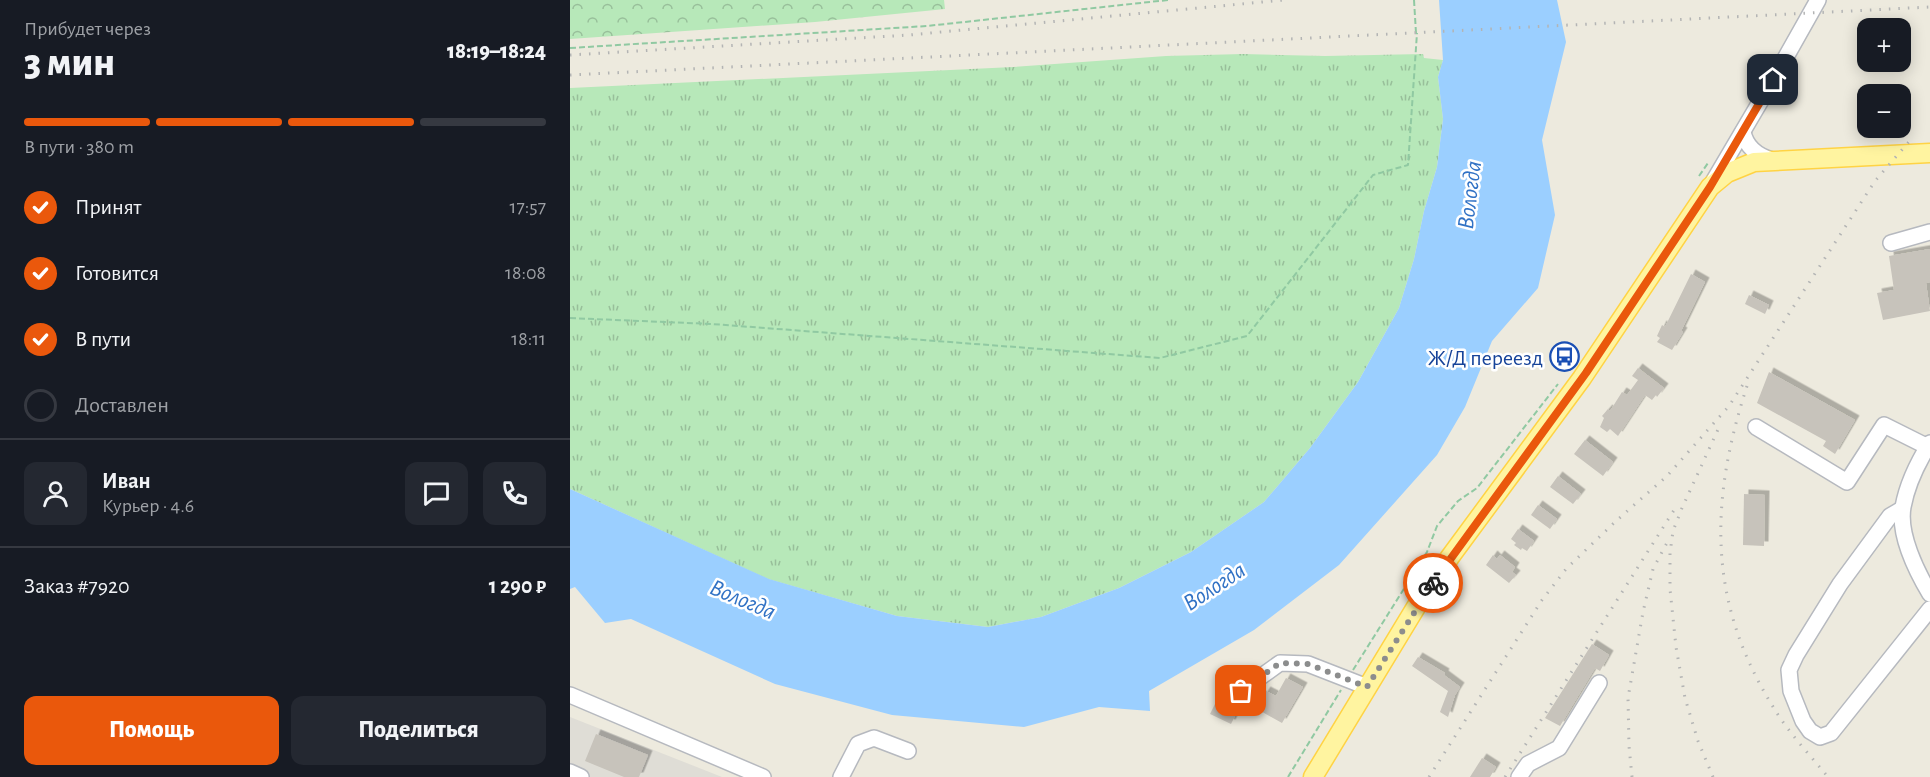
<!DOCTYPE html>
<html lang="ru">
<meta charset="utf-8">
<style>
:root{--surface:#171b24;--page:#242831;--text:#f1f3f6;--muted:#9ea1a6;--line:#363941;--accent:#ea580c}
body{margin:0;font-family:"Alegreya Sans",sans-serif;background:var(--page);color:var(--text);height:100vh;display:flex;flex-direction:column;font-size:22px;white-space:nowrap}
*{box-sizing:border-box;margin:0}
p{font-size:20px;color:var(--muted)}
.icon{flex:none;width:33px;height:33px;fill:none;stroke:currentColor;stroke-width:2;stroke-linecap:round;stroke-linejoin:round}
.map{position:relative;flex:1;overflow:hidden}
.sheet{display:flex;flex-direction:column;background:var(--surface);width:570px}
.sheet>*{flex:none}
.fabs{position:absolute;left:1287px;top:18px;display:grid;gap:12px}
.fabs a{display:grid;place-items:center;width:54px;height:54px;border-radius:12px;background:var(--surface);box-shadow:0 3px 15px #0003;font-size:30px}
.pin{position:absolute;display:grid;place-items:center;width:51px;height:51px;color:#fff;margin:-26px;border-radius:12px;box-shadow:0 3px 9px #0006}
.courier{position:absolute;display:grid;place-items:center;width:60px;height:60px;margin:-30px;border:4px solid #ea580c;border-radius:50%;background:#fff;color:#222;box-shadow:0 2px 8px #0007}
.summary em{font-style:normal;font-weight:800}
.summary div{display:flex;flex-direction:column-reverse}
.summary{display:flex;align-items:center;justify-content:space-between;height:102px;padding:0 24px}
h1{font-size:39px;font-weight:800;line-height:45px}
.bar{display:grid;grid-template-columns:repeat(4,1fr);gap:9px 6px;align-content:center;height:72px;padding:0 24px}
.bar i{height:8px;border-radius:4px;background:var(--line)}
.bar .active{background:var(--accent)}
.bar p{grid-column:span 4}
.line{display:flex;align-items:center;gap:15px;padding:0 24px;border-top:2px solid var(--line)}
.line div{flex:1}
.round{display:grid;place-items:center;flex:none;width:63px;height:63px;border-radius:12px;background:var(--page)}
ol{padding:0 24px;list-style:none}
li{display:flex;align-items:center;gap:18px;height:66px}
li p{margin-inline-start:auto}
li .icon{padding:6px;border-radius:50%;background:var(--accent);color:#fff;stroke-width:4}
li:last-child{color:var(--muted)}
li i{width:33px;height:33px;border:3px solid var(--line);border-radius:50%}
.primary-button{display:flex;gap:12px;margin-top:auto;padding:12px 24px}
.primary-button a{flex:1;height:69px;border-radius:12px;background:var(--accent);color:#fff;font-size:24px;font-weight:800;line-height:69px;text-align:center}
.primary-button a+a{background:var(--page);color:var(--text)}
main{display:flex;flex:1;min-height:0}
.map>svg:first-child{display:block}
</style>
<main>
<section class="sheet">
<div class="summary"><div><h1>3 мин</h1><p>Прибудет через</p></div><em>18:19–18:24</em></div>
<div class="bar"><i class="active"></i><i class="active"></i><i class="active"></i><i></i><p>В пути · 380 m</p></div>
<ol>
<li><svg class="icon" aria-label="check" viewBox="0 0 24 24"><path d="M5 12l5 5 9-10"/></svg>Принят<p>17:57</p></li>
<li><svg class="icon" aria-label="check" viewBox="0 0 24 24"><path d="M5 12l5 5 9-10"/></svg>Готовится<p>18:08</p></li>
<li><svg class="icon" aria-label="check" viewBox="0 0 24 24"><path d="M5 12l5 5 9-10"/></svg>В пути<p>18:11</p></li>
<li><i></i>Доставлен</li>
</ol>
<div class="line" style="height:108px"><a class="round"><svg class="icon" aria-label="person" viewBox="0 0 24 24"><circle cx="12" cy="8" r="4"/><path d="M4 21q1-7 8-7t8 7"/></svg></a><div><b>Иван</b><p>Курьер · 4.6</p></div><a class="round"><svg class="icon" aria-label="chat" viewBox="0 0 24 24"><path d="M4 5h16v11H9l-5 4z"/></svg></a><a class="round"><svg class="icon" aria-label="phone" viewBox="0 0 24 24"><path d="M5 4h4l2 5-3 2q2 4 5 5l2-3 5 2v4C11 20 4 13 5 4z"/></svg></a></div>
<div class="line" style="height:78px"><div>Заказ #7920</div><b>1 290 ₽</b></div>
<div class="primary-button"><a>Помощь</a><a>Поделиться</a></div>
</section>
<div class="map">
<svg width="1360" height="777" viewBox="0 0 1360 777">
<defs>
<pattern id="grass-tufts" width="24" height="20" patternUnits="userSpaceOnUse" patternTransform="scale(1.5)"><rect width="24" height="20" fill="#b7e8b9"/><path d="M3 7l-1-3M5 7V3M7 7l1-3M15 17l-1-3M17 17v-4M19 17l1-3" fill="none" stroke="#98bf9a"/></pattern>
<pattern id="forest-crowns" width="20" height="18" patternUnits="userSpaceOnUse" patternTransform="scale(1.5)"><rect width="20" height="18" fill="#b7e8b9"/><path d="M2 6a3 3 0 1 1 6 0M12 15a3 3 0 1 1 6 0" fill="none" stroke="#98bf9a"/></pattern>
<filter id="shadow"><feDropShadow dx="4.5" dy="-4.5" stdDeviation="0" flood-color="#0004"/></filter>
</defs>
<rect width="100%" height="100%" fill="#edeade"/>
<path fill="#dfddd6" d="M0,717L152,777H0Z"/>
<path fill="url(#grass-tufts)" d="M673,54L755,56L853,54L854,58L873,60L868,77L873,119L867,167L854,211L844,259L829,308L788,382L740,448L694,502L621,552L549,588L471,617L418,627L327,616L198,579L0,489V88L443,67L596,56Z"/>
<path fill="url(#forest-crowns)" d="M0,0H374L375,9L245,22L0,39Z"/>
<path fill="#9bcfff" d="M869,0H987L996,42L972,140L985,215L968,288L922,341L895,407L867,455L769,565L684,630L579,691L580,711L529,707L454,727L322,715L205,684L61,619L35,623L5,587L0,589V489L199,579L327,616L418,627L471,617L549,588L621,552L694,502L740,448L788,382L829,308L844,259L854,211L867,167L873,119L868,77L873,60Z"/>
<g fill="#c7c3bb" filter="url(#shadow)">
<path d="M1360,249V282L1356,283L1360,311L1313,320L1307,293L1324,290L1319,256Z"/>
<path d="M1121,274L1135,282L1111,331L1113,332L1102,350L1087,342L1090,338L1087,336L1092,325L1095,327Z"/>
<path d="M1179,295L1199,305L1195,314L1175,304Z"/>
<path d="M1068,368L1094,388L1087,397L1086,395L1082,400L1075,395L1048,436L1040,429L1037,432L1030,427L1034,418L1032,416L1038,409L1040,411L1052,392L1057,395L1068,380L1062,376Z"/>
<path d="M1199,372L1285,420L1265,454L1253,446L1256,441L1187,403Z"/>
<path d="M1015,440L1043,462L1033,476L1004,454Z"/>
<path d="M988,476L1011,494L1003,504L980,487Z"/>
<path d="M1174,494L1195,495L1194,546L1173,545Z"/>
<path d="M968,505L987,519L980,529L961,515Z"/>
<path d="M948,529L964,541L957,551L952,548L951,550L944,545L946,543L941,539Z"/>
<path d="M923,555L927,559L930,555L945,567L942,572L946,575L939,583L916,565Z"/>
<path d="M1022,644L1039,655L1030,671L1025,668L990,726L975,718Z"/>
<path d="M848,657L875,673L874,675L890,687L885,695L878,717L870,712L878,691L842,666Z"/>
<path d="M716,678L733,687L712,723L680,705L686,693L693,696L696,691L706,696Z"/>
<path d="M648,698L669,708L661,724L640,714Z"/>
<path d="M26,734L78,755L69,777H54L15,761Z"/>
<path d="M912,758L926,767L920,777H900Z"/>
</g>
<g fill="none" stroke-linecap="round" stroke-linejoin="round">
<defs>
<g id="minor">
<path d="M1173,132C1176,147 1188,156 1202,160"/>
<path d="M1143,182L1203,80L1248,0"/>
<path d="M1321,243L1360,232"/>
<path d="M1186,427L1277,482L1314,425L1358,447"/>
<path d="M1360,443C1348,462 1337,485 1333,507C1328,534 1347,572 1360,594"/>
<path d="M1332,509L1320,516L1270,584L1226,655L1219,670L1221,691L1233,721L1240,731L1250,737L1261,733L1360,609"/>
<path d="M671,691L710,663L738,664L797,687"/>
<path d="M0,695L193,777"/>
<path d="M0,772L11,777"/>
<path d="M271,777L288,744L304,738L338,751"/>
<path d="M949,777L958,764L989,748L1029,683"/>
</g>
<path id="major" d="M743,777L846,607L880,557L1012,378L1140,187L1157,173L1184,162L1360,153"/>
</defs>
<use href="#minor" stroke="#b6b9bf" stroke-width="18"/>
<use href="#major" stroke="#ffd344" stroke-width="21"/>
<g stroke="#90c9a2" stroke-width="2" stroke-dasharray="6 3" stroke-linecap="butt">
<path d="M844,0L846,33"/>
<path d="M0,48L357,26L598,0"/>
<path d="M1129,176L1138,163"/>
<path d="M0,318L142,324L590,358L677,336L803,175L838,165L847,33"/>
<path d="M783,670L857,552L867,526L888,501L907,488L988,384"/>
<path d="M718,777L771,690"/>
</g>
<use href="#minor" stroke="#fff" stroke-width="15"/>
<use href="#major" stroke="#fff4a0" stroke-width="18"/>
<g stroke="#b3b4b4" stroke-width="3" stroke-dasharray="1.5 8" stroke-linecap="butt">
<path d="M0,55L339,35L714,0"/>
<path d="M0,75L1360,7"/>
<path d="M1177,386C1140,500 1137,600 1202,705C1217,731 1239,754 1258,777"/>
<path d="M859,777L972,600L996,569L1046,521L1097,476L1159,406L1305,181L1343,137"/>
<path d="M935,777L1106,507"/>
<path d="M1062,777L1059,746L1058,698L1073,612L1083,569L1099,539"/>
<path d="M1143,777L1128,741L1115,698L1106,647L1100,589V553L1103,531L1112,508L1151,423"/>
</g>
</g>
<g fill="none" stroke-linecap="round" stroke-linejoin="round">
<path stroke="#8c8d8d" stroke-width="6" stroke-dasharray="0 10.8" d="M671,691L710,663L738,664L797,687L863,583"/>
<path stroke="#ea580c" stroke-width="8" d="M863,583L1016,373L1140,187L1203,80"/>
</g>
<defs>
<symbol id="bus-ring" viewBox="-11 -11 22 22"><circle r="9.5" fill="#fff" stroke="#1a4fb4" stroke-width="1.5"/><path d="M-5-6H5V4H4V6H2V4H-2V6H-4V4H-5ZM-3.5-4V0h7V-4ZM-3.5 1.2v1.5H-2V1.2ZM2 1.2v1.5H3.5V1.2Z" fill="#1a4fb4"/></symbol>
</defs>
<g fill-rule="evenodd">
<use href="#bus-ring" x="978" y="340" width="33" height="33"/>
</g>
<g text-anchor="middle" stroke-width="5" stroke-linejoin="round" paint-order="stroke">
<g font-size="22" fill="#164399" stroke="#fff" text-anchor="end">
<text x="973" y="365">Ж/Д переезд</text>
</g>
<g font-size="24" font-style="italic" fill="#3172c5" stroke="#fff">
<text transform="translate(899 195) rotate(-83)" y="8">Вологда</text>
<text transform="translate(644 586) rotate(-33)" y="8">Вологда</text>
<text transform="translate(173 599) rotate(23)" y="8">Вологда</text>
</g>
</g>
</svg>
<div class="fabs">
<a>+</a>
<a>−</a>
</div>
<div class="pin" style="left:671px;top:691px;background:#ea580c"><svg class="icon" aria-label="bag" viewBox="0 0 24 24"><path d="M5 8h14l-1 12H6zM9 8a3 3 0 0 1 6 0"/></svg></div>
<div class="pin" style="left:1203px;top:80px;background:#1f2937"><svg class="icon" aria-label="home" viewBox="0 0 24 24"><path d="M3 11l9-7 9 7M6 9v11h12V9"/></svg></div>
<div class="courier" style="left:863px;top:583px"><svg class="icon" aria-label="bike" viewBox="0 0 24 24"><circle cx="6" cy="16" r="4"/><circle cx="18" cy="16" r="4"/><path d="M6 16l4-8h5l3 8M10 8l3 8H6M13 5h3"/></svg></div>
</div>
</main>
